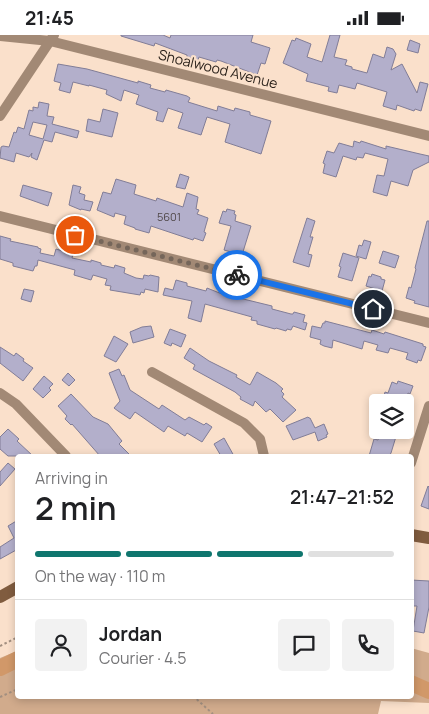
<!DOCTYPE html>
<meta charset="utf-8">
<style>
:root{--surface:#fff;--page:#f2f2f2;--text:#202124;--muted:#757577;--line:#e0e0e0;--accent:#0f766e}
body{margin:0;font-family:Manrope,sans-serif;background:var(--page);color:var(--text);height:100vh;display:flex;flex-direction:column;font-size:19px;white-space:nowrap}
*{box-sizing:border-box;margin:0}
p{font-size:16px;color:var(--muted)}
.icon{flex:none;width:28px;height:28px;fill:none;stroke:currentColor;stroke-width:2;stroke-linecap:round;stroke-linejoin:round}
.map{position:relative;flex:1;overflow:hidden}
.details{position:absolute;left:15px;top:419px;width:399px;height:245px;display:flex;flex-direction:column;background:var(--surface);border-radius:5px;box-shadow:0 2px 8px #0003}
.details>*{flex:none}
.controls{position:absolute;left:369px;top:359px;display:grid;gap:10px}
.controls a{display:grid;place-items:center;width:45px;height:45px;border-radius:5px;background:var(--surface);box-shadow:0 2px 8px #0003;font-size:25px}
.pin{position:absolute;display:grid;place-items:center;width:42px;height:42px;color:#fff;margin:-21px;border:2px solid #fff;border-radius:50%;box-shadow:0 1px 5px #0007}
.courier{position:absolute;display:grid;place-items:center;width:50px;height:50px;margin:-25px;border:4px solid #1a73e8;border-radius:50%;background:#fff;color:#222;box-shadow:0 1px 6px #0007}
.overview em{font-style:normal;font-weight:600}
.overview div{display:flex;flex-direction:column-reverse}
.overview{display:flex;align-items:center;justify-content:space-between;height:85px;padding:0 20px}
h1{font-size:32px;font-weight:600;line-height:38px}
.bar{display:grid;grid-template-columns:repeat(4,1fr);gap:8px 5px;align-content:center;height:60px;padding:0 20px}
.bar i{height:6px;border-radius:4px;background:var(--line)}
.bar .on{background:var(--accent)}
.bar p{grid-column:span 4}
.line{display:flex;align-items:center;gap:12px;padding:0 20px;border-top:1px solid var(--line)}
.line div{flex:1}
.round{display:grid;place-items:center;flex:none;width:52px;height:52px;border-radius:5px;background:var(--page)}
.status{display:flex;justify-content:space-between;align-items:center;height:35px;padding:0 25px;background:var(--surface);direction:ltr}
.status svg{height:14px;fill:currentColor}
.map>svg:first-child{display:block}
</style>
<div class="status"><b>21:45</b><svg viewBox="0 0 49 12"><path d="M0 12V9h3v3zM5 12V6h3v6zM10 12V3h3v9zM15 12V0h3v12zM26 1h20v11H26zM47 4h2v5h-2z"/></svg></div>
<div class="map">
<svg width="429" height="679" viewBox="0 0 429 679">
<rect width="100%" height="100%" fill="#fae0cb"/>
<path fill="#d1ab8c" d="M411,613L429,618V668L381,666L378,679H0V623L17,616L18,661H411Z"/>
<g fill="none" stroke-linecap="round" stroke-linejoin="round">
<g stroke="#d19869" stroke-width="16">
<path d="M0,633L18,624"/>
<path d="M411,648L429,656"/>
</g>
</g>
<g fill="#b3afcb" stroke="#817d97" fill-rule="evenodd">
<path d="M121,0H163L170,3L171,0H253L251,7L270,13L265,29L261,28L257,40L221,26L217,25L216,27L199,22L198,25L187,22V20L155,8L154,11L121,1Z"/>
<path d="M330,0H340L334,22L347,25L345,30L352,32V34L367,38L373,19L384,23L387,12L393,14L396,19L391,35L402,29L417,58L420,47L428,49L421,76L415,74L414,76L397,70L396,75L383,71L387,57L357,48L355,54L339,50L337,58L328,56L329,52L306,46L308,39L283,28L292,5L295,6L296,3L311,9L307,22L322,27Z"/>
<path d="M410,5L420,9L418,18L407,15Z"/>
<path d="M58,29L87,34L138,48V46L151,50L150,53L165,57L166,55L187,61L190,63L188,67L217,76L218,71L234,76L235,73L250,77V80L271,86L261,119L225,107L230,89L207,82L201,100L178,93L183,78L168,73L163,87L156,85L158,77L136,69L139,60L124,55L121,66L106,59L107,55L89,50V51L73,47L70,58L59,55L61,48L54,46Z"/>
<path d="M39,67L49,69L47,81L54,82L52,89L79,96L77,103L55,97L52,107L44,105L37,125L31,122L32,118L29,122L16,118L14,127L0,123L1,112L3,111L9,112L14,97L16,98L18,92L24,94L29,75L33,76V72L38,73ZM33,87L47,90L43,104L29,100Z"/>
<path d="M103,74L118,78L112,102L86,96L88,84L100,87Z"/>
<path d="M354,106L360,108L361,106L386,114V111L420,119L429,121V127L413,135L408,151L391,146L387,161L373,157L377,140L384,141L388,124L365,118L363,123L357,122L356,125L343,121L336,142L323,138L325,129L323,128L327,116L334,118L339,108L353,112Z"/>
<path d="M180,139L189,142L185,154L176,152Z"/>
<path d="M116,144L136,150L134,159L156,166L157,163L183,172L187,158L198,162L196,174L199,175L197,179L208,183L204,197L206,198L203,206L194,203L193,205L151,191L149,198L135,194V193L124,189L126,181L115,178L114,182L97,175L103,157L111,159Z"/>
<path d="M23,150L52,158L48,171L20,161Z"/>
<path d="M73,150L81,152L79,158L85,160L84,165L93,167L90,176L81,174V175L69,170Z"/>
<path d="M227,174L235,176L234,179L236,180L235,186L251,191L242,220L224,215L231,191L219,188L223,176L226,177Z"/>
<path d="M307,183L315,186L310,202H313L308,219L312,220L309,232L293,227Z"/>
<path d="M427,186H429V272L414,268L415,266L406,263L409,252L411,253L416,234L415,233Z"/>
<path d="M0,201L11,204L10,206L38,212V213L41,214L40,218L54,221L56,214L73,219L72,223L91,227V225L101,228V230L114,233L115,230L125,233L124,238L136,243L143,244L144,240L149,241L150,240L159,242L158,257L145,254L144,258L141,257L140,260L110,255L111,251L105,250L107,244L93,240L91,245L74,240L75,235L38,225L37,231H35L33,236L13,231V228L0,224Z"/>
<path d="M364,205L371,207L366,224L356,221L359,210L362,211Z"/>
<path d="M383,216L399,221L395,233L379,228Z"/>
<path d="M343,218L359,223L352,246L338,242L341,232L339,231Z"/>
<path d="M372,239L381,242V244L385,245L382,256L366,251L369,241L371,242Z"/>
<path d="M176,245L187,248V251L206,256L207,253L227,261L235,263V262L272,271V274L291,279H293L294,277L305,280L303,287L307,288L305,295L293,291L291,295L287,294L286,296L276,293L275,294L257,289V286L251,285L252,282L205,269L201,287L188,283L192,266L163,260L165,253L173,255Z"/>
<path d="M24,254L34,256L31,267L21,264Z"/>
<path d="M325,286L371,298L372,295L384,299L385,297L423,309V311L426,312L421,326L418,325L417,328L406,324L408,318L390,313L388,318L376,315L378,310L364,306L362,314L333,305L332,313L324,311L320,309L321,305L310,302L312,291L321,293L323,288H325Z"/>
<path d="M151,291L154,302L133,308L130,297L142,292Z"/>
<path d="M170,294L186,300L181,312L172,308L171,311L164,308Z"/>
<path d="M114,301L128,309L116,327L104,321Z"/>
<path d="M0,312L14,321L16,318L24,324L23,326L33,333L23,346L0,328Z"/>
<path d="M190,313L209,326L237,340L236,342L250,350L257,337L276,348L283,354L281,356L284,359L282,362L296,375L283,387L270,374L266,377L255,366L253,371L240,364L241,362L235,357L193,334L195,330L184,323Z"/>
<path d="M119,334L122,341L124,340L130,355L159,374L162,370L185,385L189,382L204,390L206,388L212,392L202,407L187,398L185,401L168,391L164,397L135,377L130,384L118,376L114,373L120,366L109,338Z"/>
<path d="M68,338L75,345L69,351L62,345Z"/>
<path d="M44,341L53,349L49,353L51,355L43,363L33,354Z"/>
<path d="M398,346L413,351L410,359L408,358L405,368H382L385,357L388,358L392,347L397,349Z"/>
<path d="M71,359L93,382L108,389L122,406L119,409L131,421H100L72,389L71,390L65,384L67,381L58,371Z"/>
<path d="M308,382L309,383H310L315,393L324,389L328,399L326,400L327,402L318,406L315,397L293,405L286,391Z"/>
<path d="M8,394L19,404L17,406L33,421H8L0,414V402Z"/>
<path d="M381,395H398L391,418L389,421H369L374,404L378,405Z"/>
<path d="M224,403L234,421H221L214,409Z"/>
<path d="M8,428L15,434L0,451V437Z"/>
<path d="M428,451L429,452V474L421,471Z"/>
<path d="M18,485V514L0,524V512L14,503L8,491Z"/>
<path d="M411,545L429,546V572L424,598L413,596L417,571H412L411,568Z"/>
</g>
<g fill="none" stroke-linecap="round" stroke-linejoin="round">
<g stroke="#a28f80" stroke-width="2" stroke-dasharray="2.5 2.5" stroke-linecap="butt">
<path d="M0,611L18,602"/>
<path d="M193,661L213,679"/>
<path d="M0,662L18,654"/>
</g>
<g stroke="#a28975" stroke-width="10">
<path d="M0,1L50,6L429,101"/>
<path d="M0,81L54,0"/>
<path d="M0,181L429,288"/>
<path d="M152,337L244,388L260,404L264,421"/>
<path d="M0,358L16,369L66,421"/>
<path d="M411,428L429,371"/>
</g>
<g stroke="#805c3f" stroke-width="12">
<path d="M411,500L429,503"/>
<path d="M0,562L18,552"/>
</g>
</g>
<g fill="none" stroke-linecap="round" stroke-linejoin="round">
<path stroke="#75665a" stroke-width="5" stroke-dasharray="0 9" d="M75,200L237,240"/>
<path stroke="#1a73e8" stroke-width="6" d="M237,240L373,274"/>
</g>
<g text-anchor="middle" stroke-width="4.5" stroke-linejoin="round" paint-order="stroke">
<g font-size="11" fill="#4f4748">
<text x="169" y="186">5601</text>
</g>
<g font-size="14" fill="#2e241d" stroke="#fae0cb">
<text transform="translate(218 34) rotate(14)" y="5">Shoalwood Avenue</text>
</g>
</g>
</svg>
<div class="controls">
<a><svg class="icon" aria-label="layers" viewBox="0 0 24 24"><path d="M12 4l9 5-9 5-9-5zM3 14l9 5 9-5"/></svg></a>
</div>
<div class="pin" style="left:75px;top:200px;background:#ea580c"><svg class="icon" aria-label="bag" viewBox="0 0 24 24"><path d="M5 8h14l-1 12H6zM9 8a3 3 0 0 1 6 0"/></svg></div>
<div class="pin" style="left:373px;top:274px;background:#1f2937"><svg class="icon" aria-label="home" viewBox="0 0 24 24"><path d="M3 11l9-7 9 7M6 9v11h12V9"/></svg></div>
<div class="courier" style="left:237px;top:240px"><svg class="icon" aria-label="bike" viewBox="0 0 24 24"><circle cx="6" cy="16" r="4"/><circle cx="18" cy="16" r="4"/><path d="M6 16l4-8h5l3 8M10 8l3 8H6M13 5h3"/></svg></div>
<section class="details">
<div class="overview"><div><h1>2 min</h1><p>Arriving in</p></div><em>21:47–21:52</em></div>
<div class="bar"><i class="on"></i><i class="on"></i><i class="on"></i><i></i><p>On the way · 110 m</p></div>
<div class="line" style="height:90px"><a class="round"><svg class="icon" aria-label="person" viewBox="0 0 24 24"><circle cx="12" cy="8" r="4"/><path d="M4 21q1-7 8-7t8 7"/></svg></a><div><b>Jordan</b><p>Courier · 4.5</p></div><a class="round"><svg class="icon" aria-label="chat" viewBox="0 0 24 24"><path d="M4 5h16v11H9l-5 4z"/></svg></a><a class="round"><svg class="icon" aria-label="phone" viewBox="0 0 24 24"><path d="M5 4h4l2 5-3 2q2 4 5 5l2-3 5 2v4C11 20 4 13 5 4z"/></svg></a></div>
</section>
</div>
